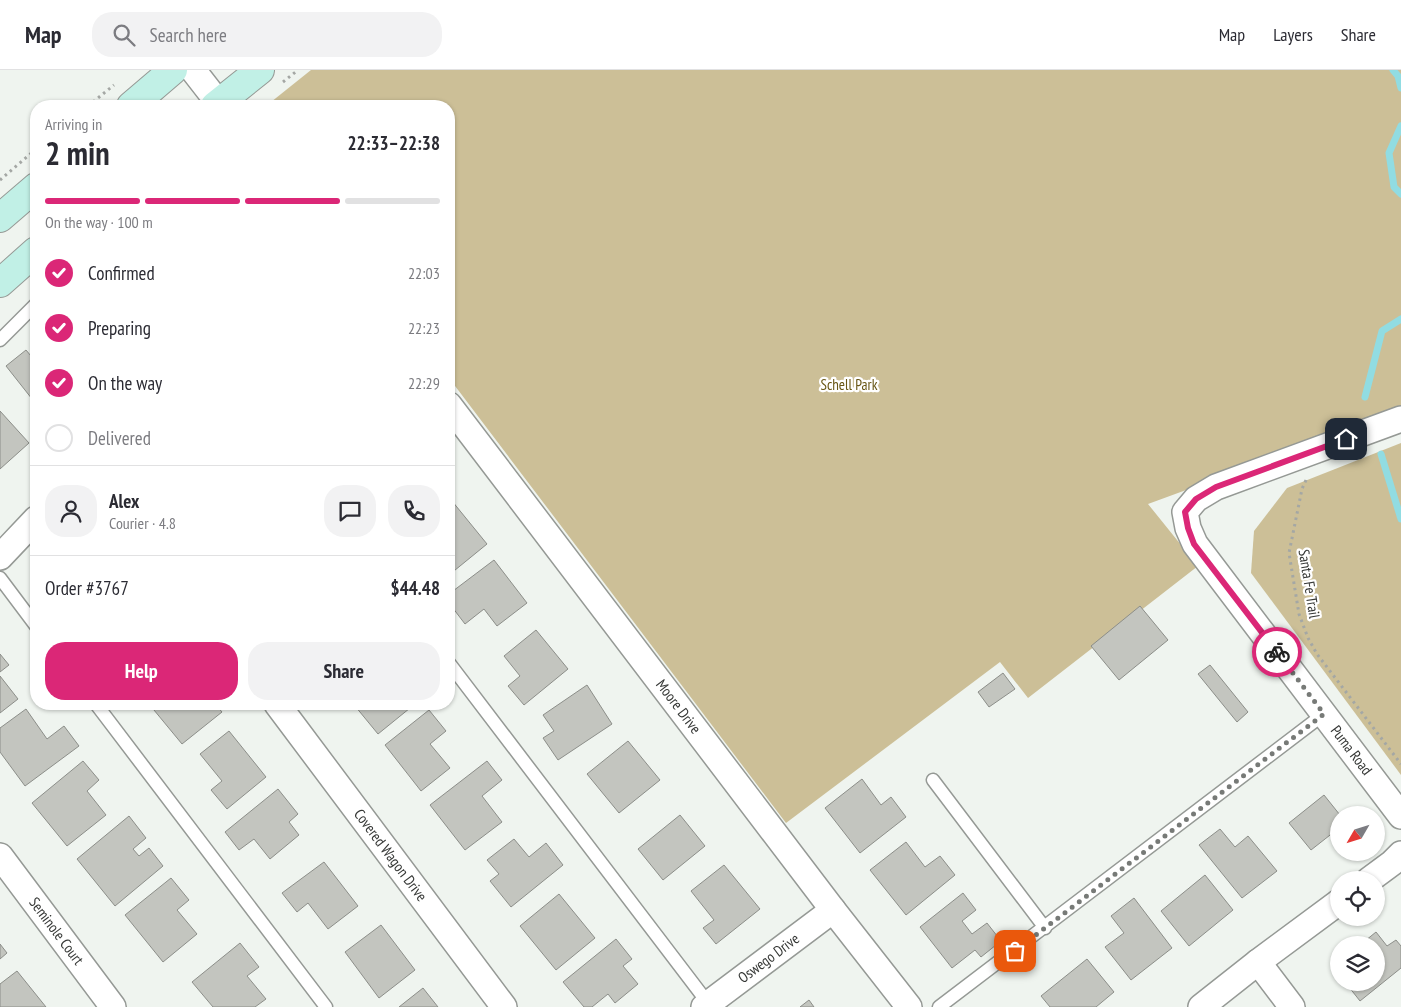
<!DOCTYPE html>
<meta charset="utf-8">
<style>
:root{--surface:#fff;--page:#f2f2f3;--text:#2b2b33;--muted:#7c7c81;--line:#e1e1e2;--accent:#db2777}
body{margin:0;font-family:"PT Sans Narrow",sans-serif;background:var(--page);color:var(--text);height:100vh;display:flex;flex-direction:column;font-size:19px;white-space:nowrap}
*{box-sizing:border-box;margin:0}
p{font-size:16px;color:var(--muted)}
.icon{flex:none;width:28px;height:28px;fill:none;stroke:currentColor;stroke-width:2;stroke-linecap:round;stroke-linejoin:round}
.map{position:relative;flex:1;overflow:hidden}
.panel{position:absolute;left:30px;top:30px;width:425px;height:610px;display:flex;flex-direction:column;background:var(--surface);border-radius:20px;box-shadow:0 1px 4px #0004}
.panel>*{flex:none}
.needle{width:32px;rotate:231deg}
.fabs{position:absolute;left:1330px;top:736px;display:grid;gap:10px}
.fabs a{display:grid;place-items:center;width:55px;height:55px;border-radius:50%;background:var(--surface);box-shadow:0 1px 4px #0004;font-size:25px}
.pin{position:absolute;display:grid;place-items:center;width:42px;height:42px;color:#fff;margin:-21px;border-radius:10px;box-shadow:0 2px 8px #0006}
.courier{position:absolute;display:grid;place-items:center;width:50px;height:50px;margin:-25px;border:4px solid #db2777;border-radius:50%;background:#fff;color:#222;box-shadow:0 1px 6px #0007}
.overview em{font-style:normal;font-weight:700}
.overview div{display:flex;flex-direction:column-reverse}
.overview{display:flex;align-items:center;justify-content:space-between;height:85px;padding:0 15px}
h1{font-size:32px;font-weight:700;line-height:38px}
.bar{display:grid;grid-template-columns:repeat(4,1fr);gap:8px 5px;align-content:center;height:60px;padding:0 15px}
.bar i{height:6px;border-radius:4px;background:var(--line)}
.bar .selected{background:var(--accent)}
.bar p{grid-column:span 4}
.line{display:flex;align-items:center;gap:12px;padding:0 15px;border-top:1px solid var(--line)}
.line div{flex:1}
.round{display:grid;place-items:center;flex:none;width:52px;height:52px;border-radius:20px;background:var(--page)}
ol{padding:0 15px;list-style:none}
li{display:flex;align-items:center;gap:15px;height:55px}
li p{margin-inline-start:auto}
li .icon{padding:5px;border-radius:50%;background:var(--accent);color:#fff;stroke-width:4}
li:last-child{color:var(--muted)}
li i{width:28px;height:28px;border:2px solid var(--line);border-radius:50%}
.primary-button{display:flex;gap:10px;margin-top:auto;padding:10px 15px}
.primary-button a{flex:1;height:58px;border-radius:20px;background:var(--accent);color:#fff;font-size:20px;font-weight:700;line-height:58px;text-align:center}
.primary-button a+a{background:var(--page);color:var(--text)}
header{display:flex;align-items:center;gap:30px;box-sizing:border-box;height:70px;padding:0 25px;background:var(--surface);border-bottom:1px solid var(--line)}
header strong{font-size:24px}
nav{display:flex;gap:28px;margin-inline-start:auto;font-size:18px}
.search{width:350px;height:45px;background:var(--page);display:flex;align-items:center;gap:12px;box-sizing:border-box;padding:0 18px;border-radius:20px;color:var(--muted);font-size:19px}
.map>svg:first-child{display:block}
</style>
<header>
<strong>Map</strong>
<div class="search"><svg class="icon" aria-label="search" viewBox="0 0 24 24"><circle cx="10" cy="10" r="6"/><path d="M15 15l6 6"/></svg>Search here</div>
<nav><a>Map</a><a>Layers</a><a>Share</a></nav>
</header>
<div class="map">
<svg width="1401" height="937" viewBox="0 0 1401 937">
<rect width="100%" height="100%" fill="#eff4ef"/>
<g fill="#ccbf97">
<path d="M311,0H1401V341L1148,434L1198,496L1028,628L1000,592L786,753L449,308V36H266Z"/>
<path d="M1401,373V705L1251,503L1254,461L1287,418Z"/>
</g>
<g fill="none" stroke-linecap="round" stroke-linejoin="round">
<g stroke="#91dce2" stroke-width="7">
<path d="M1393,0L1398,6L1401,18"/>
<path d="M1401,56L1389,83L1394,117L1401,124"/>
<path d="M1365,327L1382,261L1401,249"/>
<path d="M1381,384L1401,449"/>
</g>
</g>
<g fill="#c3c5bf" stroke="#8c8e89">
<path d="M26,280L36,292V334L6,296Z"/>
<path d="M0,341L29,373L0,399Z"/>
<path d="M452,431L487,474L449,505V433Z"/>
<path d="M494,490L527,533L497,556L484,539L465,554L449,533V524Z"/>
<path d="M1140,536L1168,570L1119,610L1091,576Z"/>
<path d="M536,560L568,599L524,635L508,616L520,606L504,586Z"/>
<path d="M0,584L9,595L0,602Z"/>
<path d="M1210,595L1248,642L1237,652L1198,604Z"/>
<path d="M1003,603L1015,619L989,637L978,622Z"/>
<path d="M0,606L18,629L0,643Z"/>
<path d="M587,615L612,654L558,690L543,668L554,661L543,645Z"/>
<path d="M149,634H215L222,642L182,674Z"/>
<path d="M357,634H415L378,664L355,636Z"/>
<path d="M26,639L47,669L64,656L79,676L25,716L0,682V658Z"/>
<path d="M429,640L446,661L430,674L450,698L421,721L385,675Z"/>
<path d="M229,661L266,707L227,739L211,720L222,711L200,684Z"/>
<path d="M628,671L660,710L619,743L587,704Z"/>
<path d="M83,691L99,710L87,721L106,745L67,776L32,733Z"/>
<path d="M487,691L502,710L482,726L502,752L465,780L430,735Z"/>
<path d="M862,709L881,735L891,727L906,747L860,783L825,738Z"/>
<path d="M278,719L298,744L289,752L299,765L270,789L254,769L239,780L225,762Z"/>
<path d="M1324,725L1340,745H1339V758L1311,780L1289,753Z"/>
<path d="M680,745L705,776L663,810L638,779Z"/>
<path d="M129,746L146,768L133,779L139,786L149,778L163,796L115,836L77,789Z"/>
<path d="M1220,759L1235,777L1248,766L1277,801L1242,828L1199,775Z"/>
<path d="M514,769L529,787L546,773L563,795L511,837L490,811L499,804L487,790Z"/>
<path d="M906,772L925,797L940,786L955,805L906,845L870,800Z"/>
<path d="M324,792L358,836L328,859L308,833L297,842L282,823Z"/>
<path d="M724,795L760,839L716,874L703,858L714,850L691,821Z"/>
<path d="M1205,805L1233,840L1189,876L1161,841Z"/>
<path d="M171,808L189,830L177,840L197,864L163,892L125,845Z"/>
<path d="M963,823L976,840L962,851L972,864L987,853L1001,871L981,887L975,880L952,898L920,857Z"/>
<path d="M559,824L595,868L556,900L520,856Z"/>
<path d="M1134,828L1172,878L1131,910L1105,877L1124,863L1111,846Z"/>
<path d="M381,855L415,900L379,928L345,882Z"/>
<path d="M1376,862L1387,876L1396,870L1401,876V898L1360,931L1345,912H1376V875H1360Z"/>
<path d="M616,869L632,889L623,896L638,914L615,933L608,924L592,937H584L563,912Z"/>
<path d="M240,873L259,897L247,906L266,929L255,937H213L192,912Z"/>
<path d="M0,874L7,883L0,889Z"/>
<path d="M1087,889L1114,922L1096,937H1050L1041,926Z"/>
<path d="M1339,892V905L1332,897Z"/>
<path d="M17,901L46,937H0V914Z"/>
<path d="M423,918L438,937H399Z"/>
<path d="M809,930L814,937H800Z"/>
</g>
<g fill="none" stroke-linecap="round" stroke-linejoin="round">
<defs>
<g id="service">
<path d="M0,270L36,234"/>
<path d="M0,508L36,556"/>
<path d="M449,593L711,937"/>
<path d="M96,634L326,937"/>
<path d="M933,710L1045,858"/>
<path d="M939,937L1324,644"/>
</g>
<g id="minor">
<path d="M193,0L221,36"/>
<path id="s1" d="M449,335L833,840L909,937"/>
<path id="s2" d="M1401,349L1216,417L1196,429L1185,442L1188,458L1195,474L1401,746"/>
<path d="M0,487L36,449"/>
<path id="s3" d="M277,634L504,937"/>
<path id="s4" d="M0,786L113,937"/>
<path d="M1369,810L1392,793L1401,784"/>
<path d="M1258,892L1292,937"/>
<path id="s5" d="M704,937L833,840"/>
<path d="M1201,937L1258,892L1339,832"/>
</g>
<g id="secondary">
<path d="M131,36L173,0"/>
<path d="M215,36L260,0"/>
<path d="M0,148L36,117"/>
<path d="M0,213L36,181"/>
</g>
</defs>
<use href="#service" stroke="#959995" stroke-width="15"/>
<use href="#minor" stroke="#959995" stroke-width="28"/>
<use href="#secondary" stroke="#959995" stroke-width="30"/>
<g stroke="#a4a7a4" stroke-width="3" stroke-dasharray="2.5 4" stroke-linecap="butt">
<path d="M283,12L298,0"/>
<path d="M88,36L114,15"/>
<path d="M0,110L36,79"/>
<path d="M1306,410L1302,419L1289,483L1299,544L1308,568L1317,584L1401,694"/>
</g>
<use href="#service" stroke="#fff" stroke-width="12"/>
<use href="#minor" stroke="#fff" stroke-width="25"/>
<use href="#secondary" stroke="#c1f0e6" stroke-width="28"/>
</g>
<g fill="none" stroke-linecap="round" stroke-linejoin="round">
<path stroke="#777a77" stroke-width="5" stroke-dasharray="0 9" d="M1015,881L1324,644L1277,582"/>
<path stroke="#db2777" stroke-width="6" d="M1277,582L1194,474L1188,458L1185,442L1196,429L1216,417L1346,369"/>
</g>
<g text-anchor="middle" stroke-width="4.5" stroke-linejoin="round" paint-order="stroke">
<g font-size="15" fill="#685615" stroke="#fff">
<text x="849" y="320">Schell Park</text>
</g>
<g font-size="15" fill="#363836" stroke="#fff">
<text transform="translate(1309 514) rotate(81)" y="5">Santa Fe Trail</text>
<text dy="5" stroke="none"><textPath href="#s1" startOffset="379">Moore Drive</textPath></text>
<text dy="5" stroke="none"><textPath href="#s2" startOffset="530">Puma Road</textPath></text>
<text dy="5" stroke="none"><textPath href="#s3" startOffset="189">Covered Wagon Drive</textPath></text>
<text dy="5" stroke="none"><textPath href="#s4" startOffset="94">Seminole Court</textPath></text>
<text dy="5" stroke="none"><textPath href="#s5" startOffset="81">Oswego Drive</textPath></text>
</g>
</g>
</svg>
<div class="fabs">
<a><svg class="needle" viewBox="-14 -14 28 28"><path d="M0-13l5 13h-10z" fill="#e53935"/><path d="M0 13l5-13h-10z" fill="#7c7c81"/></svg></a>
<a><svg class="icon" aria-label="locate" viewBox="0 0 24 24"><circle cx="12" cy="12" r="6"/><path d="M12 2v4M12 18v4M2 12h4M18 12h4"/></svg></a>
<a><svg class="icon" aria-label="layers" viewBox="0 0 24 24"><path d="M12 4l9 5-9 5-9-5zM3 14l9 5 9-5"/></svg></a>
</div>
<div class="pin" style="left:1015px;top:881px;background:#ea580c"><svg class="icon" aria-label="bag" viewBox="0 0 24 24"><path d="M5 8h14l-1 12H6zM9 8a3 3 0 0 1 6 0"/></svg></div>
<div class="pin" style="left:1346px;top:369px;background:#1f2937"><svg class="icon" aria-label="home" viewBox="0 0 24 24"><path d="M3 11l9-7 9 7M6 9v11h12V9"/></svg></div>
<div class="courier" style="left:1277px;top:582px"><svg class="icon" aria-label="bike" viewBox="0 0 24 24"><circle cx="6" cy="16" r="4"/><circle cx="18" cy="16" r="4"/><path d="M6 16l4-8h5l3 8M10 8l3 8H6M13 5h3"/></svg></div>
<section class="panel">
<div class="overview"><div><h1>2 min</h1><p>Arriving in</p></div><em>22:33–22:38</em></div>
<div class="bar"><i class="selected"></i><i class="selected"></i><i class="selected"></i><i></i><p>On the way · 100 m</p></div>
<ol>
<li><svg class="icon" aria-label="check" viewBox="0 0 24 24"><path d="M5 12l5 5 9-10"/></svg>Confirmed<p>22:03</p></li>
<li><svg class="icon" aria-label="check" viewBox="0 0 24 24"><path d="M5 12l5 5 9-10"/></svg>Preparing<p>22:23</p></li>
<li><svg class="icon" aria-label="check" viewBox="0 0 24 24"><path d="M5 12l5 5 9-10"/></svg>On the way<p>22:29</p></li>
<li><i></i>Delivered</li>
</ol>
<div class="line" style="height:90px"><a class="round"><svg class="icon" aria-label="person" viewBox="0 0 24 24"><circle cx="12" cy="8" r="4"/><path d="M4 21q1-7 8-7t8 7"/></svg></a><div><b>Alex</b><p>Courier · 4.8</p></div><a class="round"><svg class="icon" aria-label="chat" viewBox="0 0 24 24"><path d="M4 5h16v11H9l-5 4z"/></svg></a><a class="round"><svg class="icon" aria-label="phone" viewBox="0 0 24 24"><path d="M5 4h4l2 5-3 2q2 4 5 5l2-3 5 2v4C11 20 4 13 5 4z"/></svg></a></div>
<div class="line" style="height:65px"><div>Order #3767</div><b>$44.48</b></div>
<div class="primary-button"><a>Help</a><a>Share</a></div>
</section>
</div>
